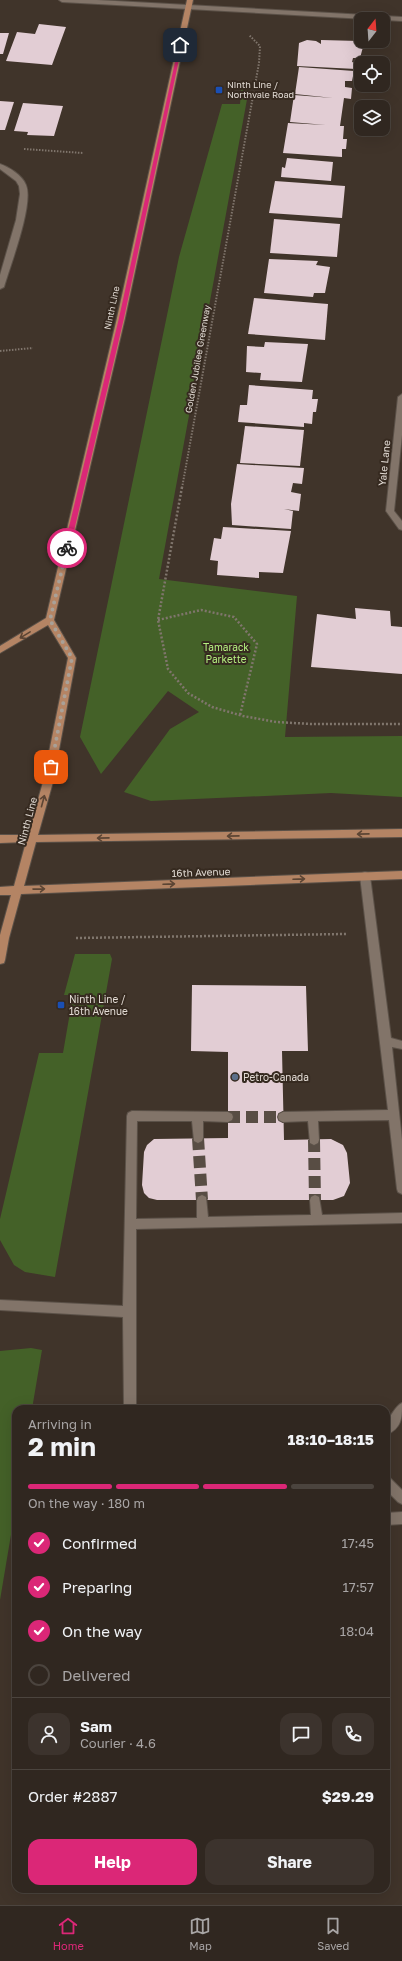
<!DOCTYPE html>
<meta charset="utf-8">
<style>
:root{--surface:#302720;--page:#3c332d;--text:#f1f3f6;--muted:#a8a5a5;--line:#4b443e;--accent:#db2777}
body{margin:0;font-family:"Golos Text",sans-serif;background:var(--page);color:var(--text);height:100vh;display:flex;flex-direction:column;font-size:15px;white-space:nowrap}
*{box-sizing:border-box;margin:0}
p{font-size:13px;color:var(--muted)}
.icon{flex:none;width:22px;height:22px;fill:none;stroke:currentColor;stroke-width:2;stroke-linecap:round;stroke-linejoin:round}
.map{position:relative;flex:1;overflow:hidden}
.side{position:absolute;left:12px;top:1405px;width:378px;height:488px;display:flex;flex-direction:column;background:var(--surface);border-radius:12px;box-shadow:0 4px 16px #0002,0 0 0 1px var(--line)}
.side>*{flex:none}
.needle{width:26px;rotate:17deg}
.fabs{position:absolute;left:354px;top:12px;display:grid;gap:8px}
.fabs a{display:grid;place-items:center;width:36px;height:36px;border-radius:8px;background:var(--surface);box-shadow:0 4px 16px #0002,0 0 0 1px var(--line);font-size:20px}
.pin{position:absolute;display:grid;place-items:center;width:34px;height:34px;color:#fff;margin:-17px;border-radius:8px;box-shadow:0 2px 6px #0006}
.courier{position:absolute;display:grid;place-items:center;width:40px;height:40px;margin:-20px;border:3px solid #db2777;border-radius:50%;background:#fff;color:#222;box-shadow:0 1px 5px #0007}
.overview em{font-style:normal;font-weight:700}
.overview div{display:flex;flex-direction:column-reverse}
.overview{display:flex;align-items:center;justify-content:space-between;height:68px;padding:0 16px}
h1{font-size:26px;font-weight:700;line-height:30px}
.bar{display:grid;grid-template-columns:repeat(4,1fr);gap:6px 4px;align-content:center;height:48px;padding:0 16px}
.bar i{height:5px;border-radius:3px;background:var(--line)}
.bar .selected{background:var(--accent)}
.bar p{grid-column:span 4}
.line{display:flex;align-items:center;gap:10px;padding:0 16px;border-top:1px solid var(--line)}
.line div{flex:1}
.round{display:grid;place-items:center;flex:none;width:42px;height:42px;border-radius:12px;background:var(--page)}
ol{padding:0 16px;list-style:none}
li{display:flex;align-items:center;gap:12px;height:44px}
li p{margin-inline-start:auto}
li .icon{padding:4px;border-radius:50%;background:var(--accent);color:#fff;stroke-width:4}
li:last-child{color:var(--muted)}
li i{width:22px;height:22px;border:2px solid var(--line);border-radius:50%}
.primary-button{display:flex;gap:8px;margin-top:auto;padding:8px 16px}
.primary-button a{flex:1;height:46px;border-radius:12px;background:var(--accent);color:#fff;font-size:16px;font-weight:700;line-height:46px;text-align:center}
.primary-button a+a{background:var(--page);color:var(--text)}
.tabs{display:flex;justify-content:space-around;align-items:center;height:56px;border-top:1px solid var(--line);background:var(--surface);font-size:11px;color:var(--muted)}
.tabs a{display:grid;justify-items:center;gap:2px}
.tabs .selected{color:var(--accent)}
.map>svg:first-child{display:block}
</style>
<div class="map">
<svg width="402" height="1905" viewBox="0 0 402 1905">
<rect width="100%" height="100%" fill="#40342a"/>
<g fill="#446128">
<path d="M242,82L250,83L159,579L297,596L285,737L402,736V797L331,793L151,801L124,792L170,729L199,712L168,691L101,774L80,737L179,257L222,104H240Z"/>
<path d="M75,954H110L112,959L55,1277L25,1272L14,1265L0,1240V1219L39,1053H63L73,995H64Z"/>
<path d="M31,1348L42,1350L32,1409H16V1505L0,1600V1351Z"/>
</g>
<g fill="#e2cdd4">
<path d="M39,24L66,27L52,65L6,61L17,32L35,34Z"/>
<path d="M0,33H9L3,54H0Z"/>
<path d="M307,40L316,41L321,44V40L359,41V47H363L360,58H353L352,62L356,63V69L297,66L299,43Z"/>
<path d="M299,67L354,71L352,81H345V87L352,88L351,99L344,98L340,126H344L343,139H347L346,149H342V157L283,153L288,123L326,125L290,122L294,95L333,98L295,94Z"/>
<path d="M0,101L14,102L5,130H0Z"/>
<path d="M23,103L63,106L54,136L27,135L28,132L14,131Z"/>
<path d="M287,158L333,162L331,181L281,177L282,167L285,168Z"/>
<path d="M275,181L345,186L342,218L269,213Z"/>
<path d="M274,219L340,224L337,257L270,253Z"/>
<path d="M269,259L318,261L316,265L330,267L325,293H314L313,297L264,293Z"/>
<path d="M254,298L328,304L325,340L248,334Z"/>
<path d="M265,342L308,344L302,382L260,380L261,373L246,372L247,346L264,347Z"/>
<path d="M249,385L313,390L312,399H318L316,412H313L312,424L304,423V427L238,422L240,405H247Z"/>
<path d="M245,426L304,430L300,466L240,463Z"/>
<path d="M237,464L304,468L302,484L293,483L291,492L301,494L299,511L284,509L293,511L291,529L232,525L231,504Z"/>
<path d="M223,527L291,531L283,573L259,572V578L217,575L218,561L210,560L214,538L221,539Z"/>
<path d="M355,608L390,611L391,626L402,627V674L311,667L317,614L356,619Z"/>
<path d="M192,985L306,986L308,1051H282L284,1140L331,1139L343,1145L347,1153L350,1183L344,1196L333,1200H157L149,1198L144,1193L142,1185L144,1152L147,1145L154,1139L228,1138V1052L191,1051Z"/>
</g>
<g fill="none" stroke-linecap="round" stroke-linejoin="round">
<g stroke="#584d44" stroke-width="12" stroke-dasharray="12 6" stroke-linecap="butt">
<path d="M228,1117H283"/>
<path d="M198,1138L202,1200"/>
<path d="M314,1140L315,1200"/>
</g>
<defs>
<g id="minor">
<path d="M59,0H97L402,17V21L62,2Z"/>
<path d="M0,164C9,167 22,175 26,185C34,204 10,266 4,287L0,289V275L16,220L20,194L19,186L16,181L0,169Z"/>
<path d="M402,394V435L394,511L402,521V530L399,529L386,511L398,397Z"/>
<path d="M365,872L368,873L370,876L391,1038L402,1041V1049L392,1047L402,1140V1194L398,1192L397,1189L389,1120L318,1121L319,1140L318,1143L314,1145L310,1143L308,1121L283,1122L279,1120L278,1117L279,1114L283,1112L388,1110L360,876L362,873Z"/>
<path d="M132,1111L228,1112L232,1114L233,1117L232,1120L228,1122L203,1121V1138L202,1141L198,1143L194,1141L192,1121H137L136,1219L197,1218V1200L198,1197L202,1195L206,1197L208,1217L311,1215L310,1200L311,1197L315,1195L319,1197L322,1215L402,1213V1223L136,1229V1409H124L123,1317L0,1310V1300L123,1306L127,1116L128,1113Z"/>
<path d="M402,1403C402,1418 402,1428 386,1435V1421C392,1416 395,1406 402,1403Z"/>
<path d="M386,1476L390,1478L402,1490V1504L398,1502L386,1490Z"/>
<path d="M402,1512V1524L386,1525V1513Z"/>
</g>
<path id="major" d="M187,0H193L125,318L54,620L76,658L53,782L38,835L402,829V837L36,842L24,886L402,871V879L21,894L9,938L5,960L4,963L0,964V935L11,895H0V887L14,886L26,842L0,843V835H28L43,782L68,658L48,625L0,653V646L46,618L117,318Z"/>
</defs>
<use href="#minor" stroke="#5b5148" stroke-width="2"/>
<use href="#major" stroke="#5b5148" stroke-width="2"/>
<g stroke="#80766d" stroke-width="2" stroke-dasharray="1.5 1.5" stroke-linecap="butt">
<path d="M24,149L83,153"/>
<path d="M0,351L33,348"/>
<path d="M182,488L259,63L260,46L249,35"/>
</g>
<g stroke="#80766d" stroke-width="2.5" stroke-dasharray="2 2" stroke-linecap="butt">
<path d="M182,487L158,620L168,669L188,693L212,707L243,716L276,722L311,724H402"/>
<path d="M158,620L201,610L234,617L257,644L240,715"/>
<path d="M76,938L346,934"/>
</g>
<use href="#minor" fill="#827469" fill-rule="evenodd"/>
<use href="#major" fill="#b48464" fill-rule="evenodd"/>
</g>
<defs><path id="oneway-shaft" d="M-6 0H5M1.5-3L5.5 0L1.5 3" fill="none" stroke-width="1.6" stroke-linecap="round" stroke-linejoin="round"/></defs>
<g stroke="#5c4534">
<use href="#oneway-shaft" transform="translate(25 635) rotate(149)"/>
<use href="#oneway-shaft" transform="translate(43 801) rotate(-75)"/>
<use href="#oneway-shaft" transform="translate(363 834) rotate(179)"/>
<use href="#oneway-shaft" transform="translate(233 836) rotate(179)"/>
<use href="#oneway-shaft" transform="translate(103 838) rotate(179)"/>
<use href="#oneway-shaft" transform="translate(299 879) rotate(-2)"/>
<use href="#oneway-shaft" transform="translate(169 884) rotate(-2)"/>
<use href="#oneway-shaft" transform="translate(39 889) rotate(-1)"/>
</g>
<path fill="#db2777" d="M179,44L182,45L124,318L70,548L67,550L64,548L119,318Z"/>
<g fill="none" stroke-linecap="round" stroke-linejoin="round">
<path stroke="#a9a198" stroke-width="4" stroke-dasharray="0 7.2" d="M51,767L72,658L50,620L67,548"/>
</g>
<g fill="#1a4fb4" stroke="#362a20" stroke-width="1.5">
<rect x="215" y="86" width="8" height="8" rx="2"/>
<rect x="57" y="1001" width="8" height="8" rx="2"/>
</g>
<circle fill="#5c6f8a" stroke="#362a20" stroke-width="1.5" cx="235" cy="1077" r="4"/>
<g text-anchor="middle" stroke-width="4" stroke-linejoin="round" paint-order="stroke">
<g font-size="9" fill="#e2dbd4" stroke="#362a20" text-anchor="start">
<text x="227" y="88">Ninth Line /<tspan x="227" dy="10">Northvale Road</tspan></text>
</g>
<g font-size="9" fill="#e2dbd4" stroke="#362a20">
<text transform="translate(112 308) rotate(-78)" y="3">Ninth Line</text>
<text transform="translate(198 359) rotate(-80)" y="3">Golden Jubilee Greenway</text>
</g>
<g font-size="10" fill="#e2dbd4" stroke="#362a20">
<text transform="translate(384 463) rotate(-84)" y="4">Yale Lane</text>
<text transform="translate(27 821) rotate(-75)" y="4">Ninth Line</text>
<text transform="translate(201 872) rotate(-2)" y="4">16th Avenue</text>
</g>
<g font-size="10" fill="#b5f080" stroke="#362a20">
<text x="226" y="651">Tamarack<tspan x="226" dy="12">Parkette</tspan></text>
</g>
<g font-size="10" fill="#e2dbd4" stroke="#362a20" text-anchor="start">
<text x="69" y="1003">Ninth Line /<tspan x="69" dy="12">16th Avenue</tspan></text>
<text x="243" y="1081">Petro-Canada</text>
</g>
</g>
</svg>
<div class="fabs">
<a><svg class="needle" viewBox="-14 -14 28 28"><path d="M0-13l5 13h-10z" fill="#e53935"/><path d="M0 13l5-13h-10z" fill="#a8a5a5"/></svg></a>
<a><svg class="icon" aria-label="locate" viewBox="0 0 24 24"><circle cx="12" cy="12" r="6"/><path d="M12 2v4M12 18v4M2 12h4M18 12h4"/></svg></a>
<a><svg class="icon" aria-label="layers" viewBox="0 0 24 24"><path d="M12 4l9 5-9 5-9-5zM3 14l9 5 9-5"/></svg></a>
</div>
<div class="pin" style="left:51px;top:767px;background:#ea580c"><svg class="icon" aria-label="bag" viewBox="0 0 24 24"><path d="M5 8h14l-1 12H6zM9 8a3 3 0 0 1 6 0"/></svg></div>
<div class="pin" style="left:180px;top:45px;background:#1f2937"><svg class="icon" aria-label="home" viewBox="0 0 24 24"><path d="M3 11l9-7 9 7M6 9v11h12V9"/></svg></div>
<div class="courier" style="left:67px;top:548px"><svg class="icon" aria-label="bike" viewBox="0 0 24 24"><circle cx="6" cy="16" r="4"/><circle cx="18" cy="16" r="4"/><path d="M6 16l4-8h5l3 8M10 8l3 8H6M13 5h3"/></svg></div>
<section class="side">
<div class="overview"><div><h1>2 min</h1><p>Arriving in</p></div><em>18:10–18:15</em></div>
<div class="bar"><i class="selected"></i><i class="selected"></i><i class="selected"></i><i></i><p>On the way · 180 m</p></div>
<ol>
<li><svg class="icon" aria-label="check" viewBox="0 0 24 24"><path d="M5 12l5 5 9-10"/></svg>Confirmed<p>17:45</p></li>
<li><svg class="icon" aria-label="check" viewBox="0 0 24 24"><path d="M5 12l5 5 9-10"/></svg>Preparing<p>17:57</p></li>
<li><svg class="icon" aria-label="check" viewBox="0 0 24 24"><path d="M5 12l5 5 9-10"/></svg>On the way<p>18:04</p></li>
<li><i></i>Delivered</li>
</ol>
<div class="line" style="height:72px"><a class="round"><svg class="icon" aria-label="person" viewBox="0 0 24 24"><circle cx="12" cy="8" r="4"/><path d="M4 21q1-7 8-7t8 7"/></svg></a><div><b>Sam</b><p>Courier · 4.6</p></div><a class="round"><svg class="icon" aria-label="chat" viewBox="0 0 24 24"><path d="M4 5h16v11H9l-5 4z"/></svg></a><a class="round"><svg class="icon" aria-label="phone" viewBox="0 0 24 24"><path d="M5 4h4l2 5-3 2q2 4 5 5l2-3 5 2v4C11 20 4 13 5 4z"/></svg></a></div>
<div class="line" style="height:52px"><div>Order #2887</div><b>$29.29</b></div>
<div class="primary-button"><a>Help</a><a>Share</a></div>
</section>
</div>
<nav class="tabs">
<a class="selected"><svg class="icon" aria-label="home" viewBox="0 0 24 24"><path d="M3 11l9-7 9 7M6 9v11h12V9"/></svg>Home</a>
<a><svg class="icon" aria-label="map" viewBox="0 0 24 24"><path d="M3 6l6-2 6 2 6-2v14l-6 2-6-2-6 2zM9 4v14M15 6v14"/></svg>Map</a>
<a><svg class="icon" aria-label="saved" viewBox="0 0 24 24"><path d="M7 4h10v16l-5-4-5 4z"/></svg>Saved</a>
</nav>
